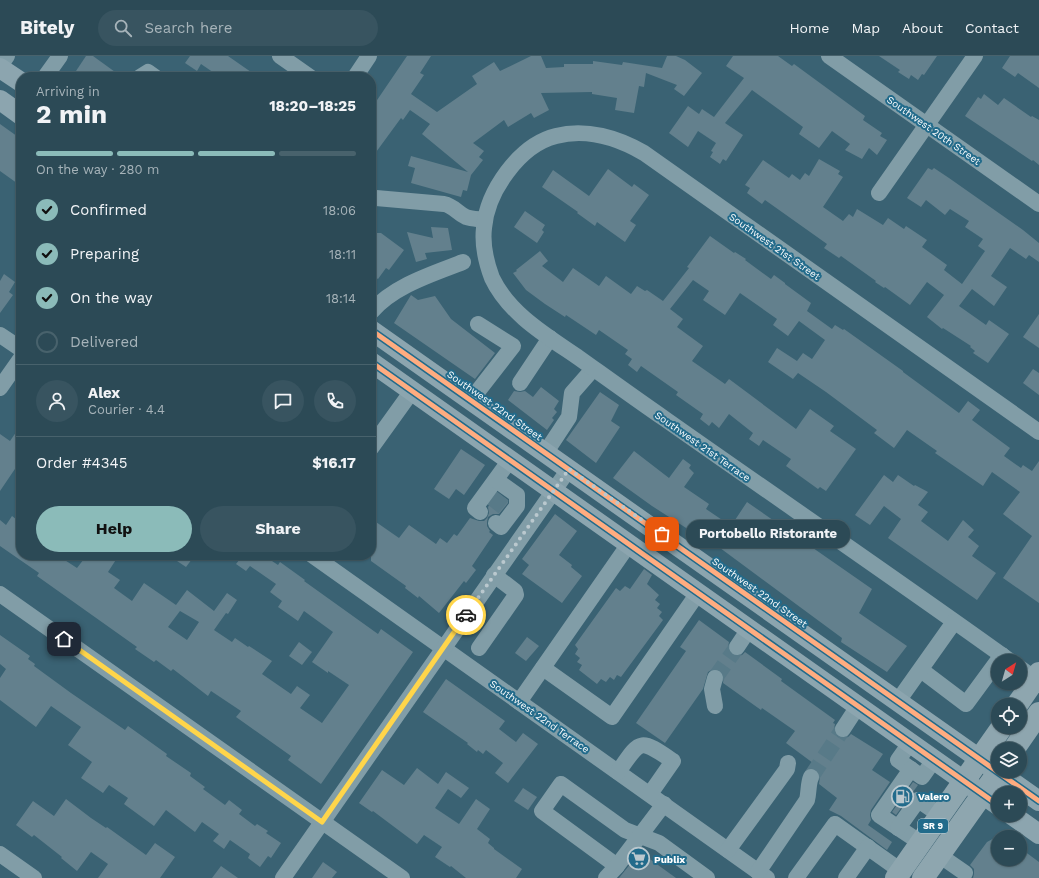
<!DOCTYPE html>
<meta charset="utf-8">
<style>
:root{--surface:#2c4a56;--page:#385460;--text:#f1f3f6;--muted:#a6b3b9;--line:#48626c;--accent:#8bbbb9}
body{margin:0;font-family:"Work Sans",sans-serif;background:var(--page);color:var(--text);height:100vh;display:flex;flex-direction:column;font-size:15px;white-space:nowrap}
*{box-sizing:border-box;margin:0}
p{font-size:13px;color:var(--muted)}
.icon{flex:none;width:22px;height:22px;fill:none;stroke:currentColor;stroke-width:2;stroke-linecap:round;stroke-linejoin:round}
.map{position:relative;flex:1;overflow:hidden}
.drawer{position:absolute;left:16px;top:16px;width:360px;height:488px;display:flex;flex-direction:column;background:var(--surface);border-radius:16px;box-shadow:0 1px 3px #0004,0 0 0 1px var(--line)}
.drawer>*{flex:none}
.needle{width:26px;rotate:37deg}
.fabs{position:absolute;left:991px;top:598px;display:grid;gap:8px}
.fabs a{display:grid;place-items:center;width:36px;height:36px;border-radius:50%;background:var(--surface);box-shadow:0 1px 3px #0004,0 0 0 1px var(--line);font-size:20px}
.pin{position:absolute;display:grid;place-items:center;width:34px;height:34px;color:#fff;margin:-17px;border-radius:8px;box-shadow:0 2px 6px #0006}
.courier{position:absolute;display:grid;place-items:center;width:40px;height:40px;margin:-20px;border:3px solid #ffd54a;border-radius:50%;background:#fff;color:#222;box-shadow:0 1px 5px #0007}
.bubble{position:absolute;height:28px;border-radius:14px;background:var(--surface);box-shadow:0 1px 3px #0004,0 0 0 1px var(--line);font-size:13px;font-weight:700;line-height:28px;text-align:center}
.overview em{font-style:normal;font-weight:700}
.overview div{display:flex;flex-direction:column-reverse}
.overview{display:flex;align-items:center;justify-content:space-between;height:68px;padding:0 20px}
h1{font-size:26px;font-weight:700;line-height:30px}
.bar{display:grid;grid-template-columns:repeat(4,1fr);gap:6px 4px;align-content:center;height:48px;padding:0 20px}
.bar i{height:5px;border-radius:3px;background:var(--line)}
.bar .on{background:var(--accent)}
.bar p{grid-column:span 4}
.line{display:flex;align-items:center;gap:10px;padding:0 20px;border-top:1px solid var(--line)}
.line div{flex:1}
.round{display:grid;place-items:center;flex:none;width:42px;height:42px;border-radius:21px;background:var(--page)}
ol{padding:0 20px;list-style:none}
li{display:flex;align-items:center;gap:12px;height:44px}
li p{margin-inline-start:auto}
li .icon{padding:4px;border-radius:50%;background:var(--accent);color:#111;stroke-width:4}
li:last-child{color:var(--muted)}
li i{width:22px;height:22px;border:2px solid var(--line);border-radius:50%}
.primary-button{display:flex;gap:8px;margin-top:auto;padding:8px 20px}
.primary-button a{flex:1;height:46px;border-radius:24px;background:var(--accent);color:#111;font-size:16px;font-weight:700;line-height:46px;text-align:center}
.primary-button a+a{background:var(--page);color:var(--text)}
header{display:flex;align-items:center;gap:24px;box-sizing:border-box;height:56px;padding:0 20px;background:var(--surface);border-bottom:1px solid var(--line)}
header strong{font-size:19px}
nav{display:flex;gap:22px;margin-inline-start:auto;font-size:14px}
.search{width:280px;height:36px;background:var(--page);display:flex;align-items:center;gap:10px;box-sizing:border-box;padding:0 14px;border-radius:22px;color:var(--muted);font-size:15px}
.map>svg:first-child{display:block}
</style>
<header>
<strong>Bitely</strong>
<div class="search"><svg class="icon" aria-label="search" viewBox="0 0 24 24"><circle cx="10" cy="10" r="6"/><path d="M15 15l6 6"/></svg>Search here</div>
<nav><a>Home</a><a>Map</a><a>About</a><a>Contact</a></nav>
</header>
<div class="map">
<svg width="1039" height="822" viewBox="0 0 1039 822">
<rect width="100%" height="100%" fill="#3a6273"/>
<g fill="#63808d" fill-rule="evenodd">
<path d="M86,0H93L122,21H72Z"/>
<path d="M190,0H228L258,21H220L201,8L197,15L185,7Z"/>
<path d="M407,0H431L420,17L424,19L411,38L437,56L477,28L472,20L494,6L500,15L531,0H541L546,12L564,11V8H593V5L622,9L623,6L662,12L667,0H676L685,4L702,17L684,40L674,33L677,29L646,17L644,31L639,30L634,57L615,54L617,42L592,38V36L541,37L549,54L534,62L531,57L508,71L504,64L473,87L484,95L479,101L483,104L471,119L467,135L463,134L461,141L411,127L415,112L408,110L411,100L468,116L422,78L430,68L410,54L403,64L401,62L371,103V53Z"/>
<path d="M733,0H778L792,10L794,8L865,60L863,64L882,77L880,80L887,84L877,99L869,92L862,103L845,94L850,88L832,75L819,92L799,78L803,71L752,34L725,67L743,79L726,105L723,103L720,108L710,101L713,96L711,95L716,87L698,75L688,91L669,77L688,50L699,58L702,53L714,61L744,22L726,10Z"/>
<path d="M879,0H937L924,19L922,18L918,24L911,19L909,23L898,16L900,14Z"/>
<path d="M1010,0H1039V32L1018,17L1015,21L1002,12Z"/>
<path d="M984,38L998,49L1004,42L1031,61L1032,60L1039,64V109L1033,104L1032,105L965,60L978,41L981,43Z"/>
<path d="M0,68L21,83V130L0,115Z"/>
<path d="M819,103L840,115L838,118L843,121L823,151L843,165L849,158L853,161L857,153L883,169L888,162L904,173L906,170L927,184L922,191L947,209L944,214L962,228L985,195L978,190L983,183L965,171L969,165L950,153L945,159L926,144L921,151L907,142L928,112L932,114L934,112L949,122L1023,174L1039,187V206L1029,199L1026,203L1010,192L991,220L1007,231L994,250L972,233L959,250L986,269L989,264L1009,278L988,307L973,297L975,295L970,291L971,290L943,272L942,273L927,261L944,239L927,226L910,249L885,231L884,232L875,226L876,225L841,200L839,202L824,192L827,188L765,144L762,148L747,137L750,132L745,129L763,104L789,122L792,118L800,124L805,117L809,120Z"/>
<path d="M608,113L632,131L634,128L649,139L630,165L636,169L625,186L597,166L595,170L577,157L578,156L542,131L553,114L589,140Z"/>
<path d="M525,155L545,169L542,174L544,176L537,187L514,171Z"/>
<path d="M431,171L448,172L452,194L425,197L427,203L416,206L407,176L433,182Z"/>
<path d="M371,177H381L404,194L389,214L386,212L378,223L371,219Z"/>
<path d="M710,180L734,197L735,196L746,203L745,204L771,223L774,219L785,227V228L811,247L807,255L832,273L835,269L843,274L844,273L903,315V316L959,357L968,345L980,354L972,364L1010,392L1004,400L1021,412L1023,409L1032,415L1039,405V547L1003,522L1032,480L1003,458L1020,436L992,416L983,430L935,397L937,395L907,374L894,392L874,377L877,374L826,336L798,317L793,323L768,306L777,292L797,305L803,297L812,303L825,284L799,265L788,280L773,269L777,263L740,237L725,259L703,244L709,235L693,224L670,253L683,263L677,271L703,290L692,305L725,328L729,323L796,373L810,353L834,370L830,375L856,393L826,435L820,431L818,433L786,410L791,403L763,384L759,390L749,383L753,377L729,358L719,372L712,366L709,370L700,363L703,358L676,339L678,336L641,310L637,316L628,309L632,303L625,298L628,294L599,274L596,279L566,259L565,261L545,248L526,234L513,217L517,215L516,214L540,195L548,205L542,210L563,226L573,212L599,230L606,220L631,238L637,230L645,235L647,234L663,245L689,212L687,211Z"/>
<path d="M4,218L15,226L9,236L13,239L0,257V225Z"/>
<path d="M411,239L418,244L435,240L451,263L495,297L475,323L394,267Z"/>
<path d="M1039,258V292L1023,281Z"/>
<path d="M1033,313L1039,317V339L1023,327Z"/>
<path d="M541,331L559,345L554,353L557,356L552,362L554,364L547,374L508,344L514,335L520,336L525,335L533,341Z"/>
<path d="M600,336L619,349L611,365L620,371L596,407L566,384Z"/>
<path d="M21,369V404L0,435V378L10,385Z"/>
<path d="M461,393L485,409L464,439L456,433L449,443L434,433Z"/>
<path d="M634,395L669,422L683,403L691,409L689,412L694,417L684,431L709,448L706,453L731,470L747,446L872,533L859,557L907,590L887,616L841,586L842,582L712,486L711,488L652,450L613,422Z"/>
<path d="M884,419L893,426L898,419L914,430L915,429L928,436L918,449L928,456L921,465L948,485L963,464L974,474L968,481L979,490L972,500L996,517L977,544L888,482L901,463L884,450L870,469L855,459Z"/>
<path d="M498,437L508,444V447L499,458H493L488,461L487,466V470L490,475L489,476L493,479L472,510L476,514L466,527L464,525L439,557L419,540L418,542L405,532L406,530L371,505V472L376,466L399,482L409,469L436,488L440,482L447,487L454,478L457,480L470,462L479,465H484L487,462L489,457L488,451Z"/>
<path d="M555,458L577,475L559,499L572,509L571,511L582,520L562,547L522,518L529,509L522,503Z"/>
<path d="M12,460L21,467V499H57L77,512L87,499H119L108,516L120,524L114,532L132,545L144,527L176,549L187,534L214,555L227,537L237,544L228,558L226,557L214,574L232,586L235,582L248,591L249,590L272,605L262,618L291,638L297,630L310,639L300,652L322,667L349,629L328,615V617L312,606L333,576L304,555L298,565L278,551L282,545L270,536L276,528L250,510L246,515L236,508L240,503L234,499H263L278,509L280,506L305,524L304,525L378,578L381,573L413,596L321,728L288,704L291,700L236,661L241,655L211,635L208,640L173,613L171,615L156,604L154,606L135,593L137,591L37,520L39,517L0,490V464L6,469ZM180,555L199,566L187,584L168,571Z"/>
<path d="M168,499H195L186,511Z"/>
<path d="M644,513L652,519L647,528L659,539L655,544L660,548L657,552L662,556L659,560L663,564L621,621L617,619L614,624L610,621L606,626L601,623L597,628L579,614L582,609L577,606L580,602L575,598L578,593L575,589L616,532L620,535L625,530L630,533Z"/>
<path d="M699,564L729,586L728,591L729,596L731,599L737,600L742,599L745,596L782,623L781,625L835,664L833,667L835,668L834,673V677L838,681L843,682L848,681L851,678L883,698L872,714L890,726L871,754L870,759L871,764L868,769L892,786L887,794L841,760L829,754L837,742L819,728L820,720L818,715L815,712H810L813,707L786,687L795,675L762,652L761,654L723,627L724,619L721,615L718,613H713L708,616L703,633L665,687L636,667L686,595L680,591Z"/>
<path d="M0,579L30,600L28,603L35,608L34,610L71,637L125,674L128,670L167,698L166,700L191,717L190,720L205,731L203,733L225,749L229,744L242,754L239,758L255,770L257,768L268,775L266,777L281,787L271,802L268,800L260,811L248,802L250,798L230,784L224,793L213,785L219,778L202,766L195,776L166,754L154,770L124,748L128,742L109,729L103,737L81,722L92,706L68,689L81,671L51,650L36,671L0,644V622L6,613L0,608Z"/>
<path d="M527,581L539,590L526,605L515,597Z"/>
<path d="M299,586L312,596L302,609L289,600Z"/>
<path d="M446,623L505,665L499,673L516,686L523,677L538,688L508,727L495,717L503,707L486,694L483,698L478,694L477,696L467,688L468,687L423,656Z"/>
<path d="M417,712L438,728L446,716L469,732L461,742L448,733L435,752L459,768L476,743L490,753L477,773L490,783L488,787L494,792V793L522,813L516,822H466L451,810L450,811L435,801L442,791L424,779L417,788L373,755L372,756L359,747L382,714L404,729Z"/>
<path d="M913,726L918,729L896,759L892,756Z"/>
<path d="M523,732L537,741L528,754L514,745Z"/>
<path d="M66,743L91,762L106,772L107,771L146,799L155,787L175,801L160,822H98L108,808L91,796L77,815L61,802L62,801L34,779L32,781L16,769L33,745L54,760Z"/>
<path d="M998,780V803H1020V792L1039,806V822H973L974,818V813L970,809L987,786Z"/>
<path d="M640,796L676,822H619Z"/>
<path d="M323,806L337,816L332,822H312Z"/>
<path d="M221,810L238,822H212Z"/>
</g>
<g fill="none" stroke-linecap="round" stroke-linejoin="round">
<g stroke="#587a88" stroke-width="16" stroke-dasharray="16 8" stroke-linecap="butt">
<path d="M491,441L506,453"/>
<path d="M715,622L737,591"/>
<path d="M811,721L843,673"/>
</g>
<g stroke="#819da7" stroke-width="16">
<path d="M280,0L310,21"/>
<path d="M829,0L1039,148"/>
<path d="M0,10L7,0"/>
<path d="M45,21L60,0"/>
<path d="M140,21L148,16L155,21"/>
<path d="M355,21L369,0"/>
<path d="M879,137L975,0"/>
<path d="M376,142L444,148C454,150 457,157 466,161C472,163 479,163 485,164"/>
<path d="M371,256C393,230 432,218 463,206"/>
<path d="M0,279L21,293"/>
<path d="M520,327L550,282"/>
<path d="M0,332L21,302"/>
<path d="M471,344L513,290L478,268"/>
<path d="M371,392L412,335"/>
<path d="M546,396L569,361L572,337L593,313"/>
<path d="M480,456L475,452L510,404"/>
<path d="M496,467L501,471L517,450V439L496,424"/>
<path d="M312,499L767,822"/>
<path d="M0,538L402,822"/>
<path d="M737,591L749,573"/>
<path d="M479,592L516,539L515,535L494,519"/>
<path d="M1010,605C896,523 780,444 665,363C636,343 607,322 579,302C547,280 509,258 492,222C486,206 482,189 484,172C487,136 519,89 556,80C586,72 618,82 644,97L1039,376"/>
<path d="M543,612L612,661L698,537"/>
<path d="M1020,612L1035,623"/>
<path d="M921,614L966,648L1002,599"/>
<path d="M898,645L954,566"/>
<path d="M519,646L629,488"/>
<path d="M715,650L712,633L715,622"/>
<path d="M843,673L858,650"/>
<path d="M910,687L898,704L922,721L934,704"/>
<path d="M911,713L879,759L921,787"/>
<path d="M618,716C641,683 639,682 673,705L650,738"/>
<path d="M898,772L918,744L940,759"/>
<path d="M728,794L787,713L788,707"/>
<path d="M0,798L34,822"/>
<path d="M939,799L965,817"/>
<path d="M617,810L542,755L561,728L625,774L659,787L707,822"/>
<path d="M758,816L807,744C809,736 808,728 811,721"/>
<path d="M283,822L569,413"/>
<path d="M606,822L617,810L664,748"/>
<path d="M796,822L835,768L901,815"/>
<path d="M846,822L868,791"/>
</g>
<g stroke="#8ca5af" stroke-width="20">
<path d="M0,12L21,26"/>
<path d="M0,44L21,59"/>
<path d="M371,274L1039,745"/>
<path d="M371,306L998,749"/>
<path d="M1012,759L1039,778"/>
</g>
<g stroke="#8ea6af" stroke-width="22">
<path d="M1017,649L1039,617"/>
<path d="M1014,693L1039,657"/>
<path d="M896,822L1002,671"/>
<path d="M923,822L999,715"/>
</g>
<defs>
<g id="cycleway">
<path d="M371,274L1039,745"/>
<path d="M371,306L998,749"/>
</g>
</defs>
<use href="#cycleway" stroke="#226b8b" stroke-width="8"/>
<use href="#cycleway" stroke="#ffac80" stroke-width="5"/>
</g>
<g fill="none" stroke-linecap="round" stroke-linejoin="round">
<path stroke="#bac8ce" stroke-width="4" stroke-dasharray="0 7.2" d="M466,559L569,413L662,478"/>
<path stroke="#ffd54a" stroke-width="5" d="M64,583L322,766L466,559"/>
</g>
<defs>
<symbol id="fuel-ring" viewBox="-11 -11 22 22"><circle r="9.5" fill="#226b8b" stroke="#bac8ce" stroke-width="1.5"/><path d="M-5.5-6h7V0h2V4h1.3V-2.5L3-4.5l.8-.8L6-3V5H2.5V1h-1V6h-7ZM-4.2-4.7v3.2H.2V-4.7Z" fill="#bac8ce"/></symbol>
<symbol id="supermarket-ring" viewBox="-11 -11 22 22"><circle r="9.5" fill="#226b8b" stroke="#bac8ce" stroke-width="1.5"/><path d="M-6-5.5h2.5l.6 2H6L4.5 2H-2.5L-4.4-4H-6ZM-1.5 3.2a1.3 1.3 0 1 0 .1 0ZM3 3.2a1.3 1.3 0 1 0 .1 0Z" fill="#bac8ce"/></symbol>
</defs>
<g fill-rule="evenodd">
<use href="#fuel-ring" x="890" y="728" width="25" height="25"/>
<use href="#supermarket-ring" x="626" y="790" width="25" height="25"/>
</g>
<g text-anchor="middle" stroke-width="4" stroke-linejoin="round" paint-order="stroke">
<rect fill="#226b8b" stroke="#bdd3dc" stroke-width="1" x="918" y="763" width="30" height="14" rx="3"/>
<g font-size="9" font-weight="bold" fill="#fff">
<text x="933" y="773">SR 9</text>
</g>
<g font-size="10" fill="#fff" stroke="#226b8b">
<text transform="translate(934 74) rotate(35)" y="4">Southwest 20th Street</text>
<text transform="translate(775 190) rotate(35)" y="4">Southwest 21st Street</text>
<text transform="translate(495 349) rotate(35)" y="4">Southwest 22nd Street</text>
<text transform="translate(703 390) rotate(35)" y="4">Southwest 21st Terrace</text>
<text transform="translate(760 536) rotate(35)" y="4">Southwest 22nd Street</text>
<text transform="translate(540 660) rotate(35)" y="4">Southwest 22nd Terrace</text>
</g>
<g font-size="10" font-weight="bold" fill="#fff" stroke="#226b8b" text-anchor="start">
<text x="918" y="744">Valero</text>
<text x="654" y="807">Publix</text>
</g>
</g>
</svg>
<div class="fabs">
<a><svg class="needle" viewBox="-14 -14 28 28"><path d="M0-13l5 13h-10z" fill="#e53935"/><path d="M0 13l5-13h-10z" fill="#a6b3b9"/></svg></a>
<a><svg class="icon" aria-label="locate" viewBox="0 0 24 24"><circle cx="12" cy="12" r="6"/><path d="M12 2v4M12 18v4M2 12h4M18 12h4"/></svg></a>
<a><svg class="icon" aria-label="layers" viewBox="0 0 24 24"><path d="M12 4l9 5-9 5-9-5zM3 14l9 5 9-5"/></svg></a>
<a>+</a>
<a>−</a>
</div>
<div class="pin" style="left:662px;top:478px;background:#ea580c"><svg class="icon" aria-label="bag" viewBox="0 0 24 24"><path d="M5 8h14l-1 12H6zM9 8a3 3 0 0 1 6 0"/></svg></div>
<div class="pin" style="left:64px;top:583px;background:#1f2937"><svg class="icon" aria-label="home" viewBox="0 0 24 24"><path d="M3 11l9-7 9 7M6 9v11h12V9"/></svg></div>
<div class="courier" style="left:466px;top:559px"><svg class="icon" aria-label="car" viewBox="0 0 24 24"><path d="M5 17H2v-5l4-1 3-4h7l3 4 3 1v5h-3M9 17h6M6 11h13"/><circle cx="7" cy="17" r="2"/><circle cx="17" cy="17" r="2"/></svg></div>
<div class="bubble" style="left:686px;top:464px;width:164px">Portobello Ristorante</div>
<section class="drawer">
<div class="overview"><div><h1>2 min</h1><p>Arriving in</p></div><em>18:20–18:25</em></div>
<div class="bar"><i class="on"></i><i class="on"></i><i class="on"></i><i></i><p>On the way · 280 m</p></div>
<ol>
<li><svg class="icon" aria-label="check" viewBox="0 0 24 24"><path d="M5 12l5 5 9-10"/></svg>Confirmed<p>18:06</p></li>
<li><svg class="icon" aria-label="check" viewBox="0 0 24 24"><path d="M5 12l5 5 9-10"/></svg>Preparing<p>18:11</p></li>
<li><svg class="icon" aria-label="check" viewBox="0 0 24 24"><path d="M5 12l5 5 9-10"/></svg>On the way<p>18:14</p></li>
<li><i></i>Delivered</li>
</ol>
<div class="line" style="height:72px"><a class="round"><svg class="icon" aria-label="person" viewBox="0 0 24 24"><circle cx="12" cy="8" r="4"/><path d="M4 21q1-7 8-7t8 7"/></svg></a><div><b>Alex</b><p>Courier · 4.4</p></div><a class="round"><svg class="icon" aria-label="chat" viewBox="0 0 24 24"><path d="M4 5h16v11H9l-5 4z"/></svg></a><a class="round"><svg class="icon" aria-label="phone" viewBox="0 0 24 24"><path d="M5 4h4l2 5-3 2q2 4 5 5l2-3 5 2v4C11 20 4 13 5 4z"/></svg></a></div>
<div class="line" style="height:52px"><div>Order #4345</div><b>$16.17</b></div>
<div class="primary-button"><a>Help</a><a>Share</a></div>
</section>
</div>
